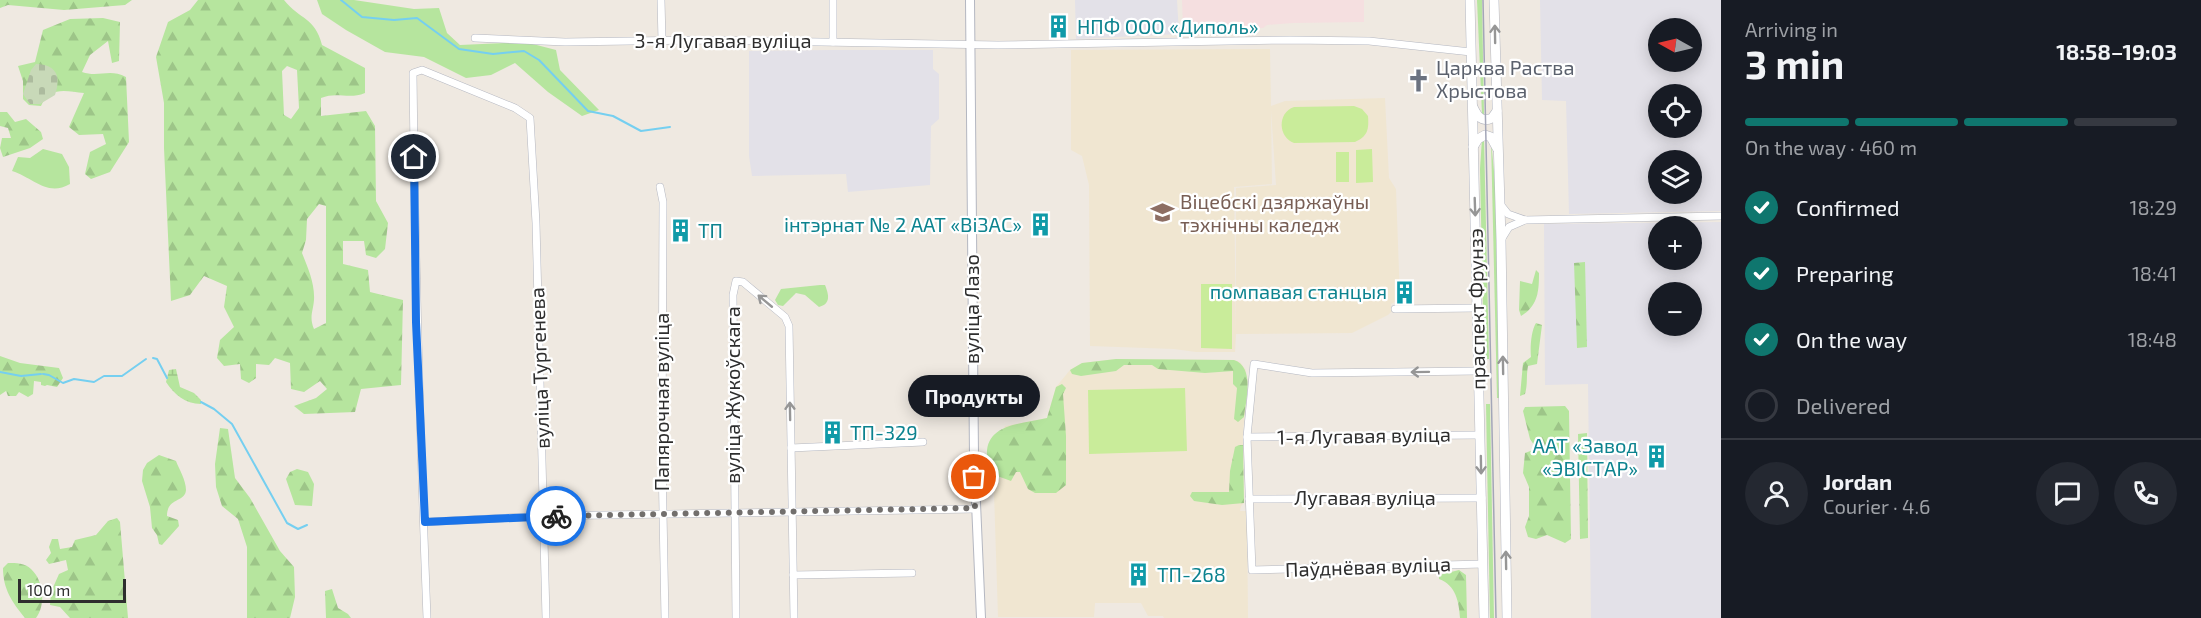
<!DOCTYPE html>
<meta charset="utf-8">
<style>
:root{--surface:#171b24;--page:#242831;--text:#f1f3f6;--muted:#9ea1a6;--line:#363941;--accent:#0f766e}
body{margin:0;font-family:"Exo 2",sans-serif;background:var(--page);color:var(--text);height:100vh;display:flex;flex-direction:column;font-size:22px;white-space:nowrap}
*{box-sizing:border-box;margin:0}
p{font-size:20px;color:var(--muted)}
.icon{flex:none;width:33px;height:33px;fill:none;stroke:currentColor;stroke-width:2;stroke-linecap:round;stroke-linejoin:round}
.map{position:relative;flex:1;overflow:hidden}
.drawer{display:flex;flex-direction:column;background:var(--surface);width:480px}
.drawer>*{flex:none}
.needle{width:39px;rotate:278deg}
.buttons{position:absolute;left:1648px;top:18px;display:grid;gap:12px}
.buttons a{display:grid;place-items:center;width:54px;height:54px;border-radius:50%;background:var(--surface);box-shadow:0 3px 15px #0003;font-size:30px}
.scale{position:absolute;left:18px;bottom:15px;width:108px;box-sizing:border-box;padding-left:6px;border:3px solid #2e2e2e;border-top:0;font-size:16px;line-height:21px;white-space:nowrap;color:#2e2e2e;-webkit-text-stroke:4px #fff;paint-order:stroke}
.pin{position:absolute;display:grid;place-items:center;width:51px;height:51px;color:#fff;margin:-26px;border:3px solid #fff;border-radius:50%;box-shadow:0 2px 6px #0007}
.courier{position:absolute;display:grid;place-items:center;width:60px;height:60px;margin:-30px;border:4px solid #1a73e8;border-radius:50%;background:#fff;color:#222;box-shadow:0 2px 8px #0007}
.bubble{position:absolute;height:42px;border-radius:21px;background:var(--surface);box-shadow:0 3px 15px #0003;font-size:20px;font-weight:700;line-height:42px;text-align:center}
.head em{font-style:normal;font-weight:700}
.head div{display:flex;flex-direction:column-reverse}
.head{display:flex;align-items:center;justify-content:space-between;height:102px;padding:0 24px}
h1{font-size:39px;font-weight:700;line-height:45px}
.bar{display:grid;grid-template-columns:repeat(4,1fr);gap:9px 6px;align-content:center;height:72px;padding:0 24px}
.bar i{height:8px;border-radius:4px;background:var(--line)}
.bar .current{background:var(--accent)}
.bar p{grid-column:span 4}
.line{display:flex;align-items:center;gap:15px;padding:0 24px;border-top:2px solid var(--line)}
.line div{flex:1}
.round{display:grid;place-items:center;flex:none;width:63px;height:63px;border-radius:32px;background:var(--page)}
ol{padding:0 24px;list-style:none}
li{display:flex;align-items:center;gap:18px;height:66px}
li p{margin-inline-start:auto}
li .icon{padding:6px;border-radius:50%;background:var(--accent);color:#fff;stroke-width:4}
li:last-child{color:var(--muted)}
li i{width:33px;height:33px;border:3px solid var(--line);border-radius:50%}
main{display:flex;flex:1;min-height:0}
.map>svg:first-child{display:block}
</style>
<main>
<div class="map">
<svg width="1721" height="618" viewBox="0 0 1721 618">
<defs>
<pattern id="forest-firs" width="22" height="20" patternUnits="userSpaceOnUse" patternTransform="scale(1.5)"><rect width="22" height="20" fill="#b6e59e"/><path d="M5 1l3.5 6h-7zM16 11l3.5 6h-7z" fill="#9dc588"/></pattern>
<pattern id="wetland-marsh" width="20" height="14" patternUnits="userSpaceOnUse" patternTransform="scale(1.5)"><rect width="20" height="14" fill="#b6e59e"/><path d="M1 5h8M5 5V1M11 12h8M15 12V8" fill="none" stroke="#9dc588"/></pattern>
<pattern id="cemetery-stones" width="16" height="16" patternUnits="userSpaceOnUse" patternTransform="scale(1.5)"><rect width="16" height="16" fill="#c8d9b8"/><path d="M2 7V4a2 2 0 0 1 4 0v3zM10 15v-3a2 2 0 0 1 4 0v3z" fill="#acbb9e"/></pattern>
</defs>
<rect width="100%" height="100%" fill="#efe9e1"/>
<g fill="#e3e1e8" fill-rule="evenodd">
<path d="M1075,0H1177L1179,34L1076,39Z"/>
<path d="M1540,0H1721V211L1569,214L1566,101L1542,100ZM1659,28H1692V62H1659ZM1659,94H1692V128H1659ZM1692,160V194H1659V160Z"/>
<path d="M832,50H933V69L939,74V119L931,126L930,185L848,192L846,174L752,176L749,156V51Z"/>
<path d="M1721,222V618H1591L1588,384L1545,385L1544,224ZM1659,226H1692V260H1659ZM1659,292H1692V326H1659Z"/>
</g>
<g fill="#f0e6d1" fill-rule="evenodd">
<path d="M1270,49L1271,106L1285,101L1385,98L1389,178L1396,189L1400,299L1391,304L1392,311L1388,315L1352,333L1236,334L1235,352H1196L1174,349L1090,346L1089,185L1082,156L1071,150V50ZM1271,110L1276,185L1236,188V333L1234,187L1272,184Z"/>
<path d="M1116,359L1234,360L1240,362L1246,370L1247,391L1243,432L1244,503L1241,506L1240,511H1247L1248,618H1164L1163,616H1148L1141,603H1095L1094,617H998L994,492L989,463L1005,426L1047,418L1056,387L1070,370L1082,363Z"/>
</g>
<path fill="#f5dfe0" d="M1182,0H1364V22L1293,23L1267,25L1263,28L1183,30Z"/>
<g fill="#b6e59e">
<path d="M317,0H354L414,9L439,8L447,33L460,45L525,42L556,50L560,70L599,110L582,116L548,92L515,63L491,75L466,78L424,57L385,52L346,30L322,14Z"/>
<path d="M1477,0H1482L1484,114H1482Z"/>
<path d="M1484,137L1489,359H1484L1480,169L1482,139Z"/>
<path d="M1491,140L1496,192L1500,398H1497Z"/>
<path d="M43,149L62,154L69,167L70,184C47,197 34,178 12,171L18,157L30,158Z"/>
<path d="M820,285H825C829,295 831,304 819,307L805,295L796,293L783,306L778,305L775,300L781,289Z"/>
<path d="M1486,404H1490L1494,618H1490Z"/>
</g>
<g fill="url(#forest-firs)" fill-rule="evenodd">
<path d="M0,0H132L125,5L64,10L8,5L0,8Z"/>
<path d="M198,0H284C300,20 315,17 322,45L365,68V93C348,100 338,91 321,98V116L366,111L375,126L376,201L388,223L385,249L376,258L366,255L364,241H343V264L368,270L370,292L403,300L401,385L361,389L355,412L304,414L294,406L316,398L327,389L320,381L304,392L291,389L290,363L275,358L269,365L256,364V378L249,383L241,379L240,364L224,366L217,358L220,340L234,327L224,307L227,286L204,276L190,295L171,301L164,148V103L156,57L168,22L190,10ZM287,66L297,70L299,108L291,119L284,115L282,71ZM319,204L326,206V323L314,329C309,317 313,312 314,300C315,284 308,268 302,253L306,240L307,219Z"/>
<path d="M103,18L120,22L119,61L112,63L108,41L90,55L82,72C99,78 109,68 126,77L129,142L110,172L91,179L85,174L90,152L106,144L103,134L79,135L69,127L84,93C66,91 49,86 41,106L29,105L23,99V81L18,66L35,62L43,30L70,19Z"/>
<path d="M0,112H7L15,122L26,119L41,132L43,139L30,148L3,157L0,148L2,138H11L8,128L0,126Z"/>
<path d="M1585,262L1587,347L1577,348L1574,263Z"/>
<path d="M1536,270L1539,273C1539,291 1538,306 1521,316L1519,310L1520,281L1532,284Z"/>
<path d="M1536,323L1542,325L1537,364L1528,366C1526,376 1528,384 1525,394L1520,396L1523,363L1531,357C1530,348 1531,331 1536,323Z"/>
<path d="M0,356L20,363L59,368L63,378L57,387L47,385L45,386L41,385V382L34,381L33,394L28,397L19,392L16,396H8L6,391L0,395Z"/>
<path d="M1116,359L1234,360C1255,367 1246,400 1244,417L1238,422L1234,419L1237,388L1233,384V371L1205,373L1158,369L1152,365H1124L1116,371L1081,376L1072,374L1070,370L1082,363Z"/>
<path d="M1062,384L1066,388L1063,394L1066,436V485L1056,493H1035L1028,489L1020,472H1016L1011,481L1000,477L993,478C986,472 987,464 987,456C985,423 1023,424 1047,418L1056,387Z"/>
<path d="M1565,406L1569,411L1571,539L1565,543L1547,535L1536,539L1528,537L1525,527L1529,516V487L1523,473L1525,453L1533,450L1534,445L1530,439L1523,411L1525,407Z"/>
<path d="M220,428L228,429L235,478L250,498L280,551L294,567L295,597L290,618H247V547L238,519L222,506L216,487L215,464Z"/>
<path d="M1587,433L1588,538L1580,539L1578,434Z"/>
<path d="M1239,445H1243L1244,503L1222,505L1194,501L1190,496L1192,492H1229L1230,471L1235,447Z"/>
<path d="M159,455L176,461C179,469 186,480 186,490C185,503 167,497 167,516L178,520L179,526L162,545L159,544L157,535L152,528L150,507L142,481L143,470L147,463Z"/>
<path d="M297,469L308,472L314,484L312,506L295,505L286,479L290,472Z"/>
<path d="M117,518L120,522L128,618H70L60,607L50,605L51,592L59,574L68,570L66,560L49,564L46,560L51,553L49,547L52,539H58L60,549L72,547L75,540L96,535L108,521Z"/>
<path d="M8,563C16,563 25,563 31,569C44,581 46,605 36,618H25C12,602 3,589 3,568Z"/>
<path d="M1459,570L1466,575L1467,618H1460C1459,602 1456,585 1439,579V575Z"/>
<path d="M332,589L338,608L348,614L351,618H326L325,591Z"/>
</g>
<path fill="url(#wetland-marsh)" d="M176,369L180,387L194,393L201,400V404C185,404 174,394 166,382L169,370Z"/>
<path fill="url(#cemetery-stones)" d="M36,64C57,65 61,76 55,95L40,104H30L23,94L31,70Z"/>
<g fill="#c9ec9a">
<path d="M1354,106L1362,109L1368,116C1369,129 1368,136 1355,142L1294,143C1278,137 1277,113 1294,107Z"/>
<path d="M1372,149L1373,182L1356,183V150Z"/>
<rect x="1336" y="152" width="13" height="30"/>
<path d="M1201,284H1232V349L1201,348Z"/>
<path d="M1185,388L1187,451L1089,454L1088,390Z"/>
</g>
<g fill="none" stroke-linecap="round" stroke-linejoin="round">
<g stroke="#75cff0" stroke-width="2">
<path d="M341,0L362,17L394,20L417,18L459,49L493,54L524,51L539,60L588,111L613,116L641,131L670,127"/>
<path d="M153,358L157,359L167,378"/>
<path d="M0,372L21,376L41,374"/>
<path d="M43,374L49,375L63,383L74,379L94,382L104,376H122L146,359"/>
<path d="M201,402L214,409L232,424L287,523L298,529L307,525"/>
</g>
<defs>
<g id="minor">
<path d="M661,0L662,41"/>
<path d="M833,0V42"/>
<path d="M475,38L565,42L698,40L998,45L1290,40L1369,41L1471,52"/>
<path d="M660,187L663,202L662,459L665,618"/>
<path d="M1500,204L1508,214L1525,220L1721,216"/>
<path d="M1501,240L1509,227L1525,220"/>
<path d="M1395,309L1477,308"/>
<path d="M1478,371L1312,373L1254,364L1247,437L1252,570L1483,564"/>
<path d="M1247,437L1480,435"/>
<path d="M791,448L923,442"/>
<path d="M1249,499L1482,498"/>
<path d="M425,522L543,516L975,509"/>
<path d="M793,575L912,573"/>
<path d="M427,618C420,436 415,255 413,73L422,70L515,108L530,118L536,223L546,618"/>
<path d="M736,618L733,295L736,281L743,282L785,317L789,326L794,618"/>
</g>
<path id="tertiary" d="M970,0L974,457L981,618"/>
<g id="secondary">
<path d="M1470,0L1484,618"/>
<path d="M1494,0L1501,240L1507,618"/>
<path d="M1473,107C1477,116 1482,123 1492,118L1497,111"/>
<path d="M1473,147L1478,139L1485,135L1491,137L1497,148"/>
</g>
</defs>
<use href="#minor" stroke="#b4b7c1" stroke-width="8"/>
<use href="#tertiary" stroke="#b4b7c1" stroke-width="10"/>
<use href="#secondary" stroke="#b4b7c1" stroke-width="10"/>
<use href="#minor" stroke="#fff" stroke-width="7"/>
<use href="#tertiary" stroke="#fff" stroke-width="8"/>
<use href="#secondary" stroke="#fff" stroke-width="9"/>
<path stroke="#a3a6b8" stroke-width="1.5" d="M1483,0L1496,618"/>
</g>
<defs><path id="oneway-shaft" d="M-6 0H5M1.5-3L5.5 0L1.5 3" fill="none" stroke-width="1.6" stroke-linecap="round" stroke-linejoin="round" transform="scale(1.5)"/></defs>
<g stroke="#969696">
<use href="#oneway-shaft" transform="translate(1495 34) rotate(-91)"/>
<use href="#oneway-shaft" transform="translate(1475 207) rotate(88)"/>
<use href="#oneway-shaft" transform="translate(765 301) rotate(-140)"/>
<use href="#oneway-shaft" transform="translate(1503 365) rotate(-91)"/>
<use href="#oneway-shaft" transform="translate(1420 372) rotate(179)"/>
<use href="#oneway-shaft" transform="translate(790 411) rotate(-91)"/>
<use href="#oneway-shaft" transform="translate(1481 465) rotate(89)"/>
<use href="#oneway-shaft" transform="translate(1506 560) rotate(-91)"/>
</g>
<g fill="none" stroke-linecap="round" stroke-linejoin="round">
<path stroke="#726f6d" stroke-width="6" stroke-dasharray="0 10.8" d="M556,516L975,508L974,477"/>
<path stroke="#1a73e8" stroke-width="8" d="M414,157L416,322L425,522L556,516"/>
</g>
<defs>
<symbol id="building-bare" viewBox="-9 -9 18 18"><path d="M-4-6H4V6H1V3H-1V6H-4ZM-2.5-4.3h1.7v1.8h-1.7ZM.8-4.3h1.7v1.8H.8ZM-2.5-1h1.7V.8h-1.7ZM.8-1h1.7V.8H.8Z" fill="#0f9aa8" stroke="#fff" stroke-width="2.5" paint-order="stroke"/></symbol>
<symbol id="church-bare" viewBox="-9 -9 18 18"><path d="M-1.2-6h2.4v3.5h3.3v2.4h-3.3V6h-2.4V-.1h-3.3v-2.4h3.3Z" fill="#6b7280" stroke="#fff" stroke-width="2.5" paint-order="stroke"/></symbol>
<symbol id="university-bare" viewBox="-9 -9 18 18"><path d="M0-5L7-2L0 1L-7-2ZM-4 1L0 2.5L4 1V4Q0 6-4 4Z" fill="#8d6e63" stroke="#fff" stroke-width="2.5" paint-order="stroke"/></symbol>
</defs>
<g fill-rule="evenodd">
<use href="#building-bare" x="1042" y="10" width="33" height="33"/>
<use href="#church-bare" x="1402" y="64" width="33" height="33"/>
<use href="#university-bare" x="1146" y="196" width="33" height="33"/>
<use href="#building-bare" x="1024" y="208" width="33" height="33"/>
<use href="#building-bare" x="664" y="214" width="33" height="33"/>
<use href="#building-bare" x="1388" y="276" width="33" height="33"/>
<use href="#building-bare" x="816" y="416" width="33" height="33"/>
<use href="#building-bare" x="1640" y="440" width="33" height="33"/>
<use href="#building-bare" x="1122" y="558" width="33" height="33"/>
</g>
<g text-anchor="middle" stroke-width="4.5" stroke-linejoin="round" paint-order="stroke">
<g font-size="20" fill="#0d838f" stroke="#fff" text-anchor="start">
<text x="1077" y="34">НПФ ООО «Диполь»</text>
<text x="1022" y="232" text-anchor="end">інтэрнат № 2 ААТ «ВіЗАС»</text>
<text x="698" y="238">ТП</text>
<text x="1387" y="299" text-anchor="end">помпавая станцыя</text>
<text x="850" y="440">ТП-329</text>
<text x="1638" y="453" text-anchor="end">ААТ «Завод<tspan x="1638" dy="23">«ЭВІСТАР»</tspan></text>
<text x="1157" y="582">ТП-268</text>
</g>
<g font-size="20" fill="#2e2e2e" stroke="#fff">
<text x="723" y="48">3-я Лугавая вуліца</text>
<text transform="translate(972 309) rotate(-90)" y="7">вуліца Лазо</text>
<text transform="translate(1477 309) rotate(-91)" y="7">праспект Фрунзэ</text>
<text transform="translate(540 368) rotate(-92)" y="7">вуліца Тургенева</text>
<text transform="translate(733 395) rotate(-90)" y="7">вуліца Жукоўскага</text>
<text transform="translate(662 402) rotate(-90)" y="7">Папярочная вуліца</text>
<text transform="translate(1364 436) rotate(-1)" y="7">1-я Лугавая вуліца</text>
<text x="1365" y="505">Лугавая вуліца</text>
<text transform="translate(1368 567) rotate(-2)" y="7">Паўднёвая вуліца</text>
</g>
<g font-size="20" fill="#5b616d" stroke="#fff" text-anchor="start">
<text x="1436" y="75">Царква Раства<tspan x="1436" dy="23">Хрыстова</tspan></text>
</g>
<g font-size="20" fill="#785e54" stroke="#fff" text-anchor="start">
<text x="1180" y="209">Віцебскі дзяржаўны<tspan x="1180" dy="23">тэхнічны каледж</tspan></text>
</g>
</g>
</svg>
<div class="buttons">
<a><svg class="needle" viewBox="-14 -14 28 28"><path d="M0-13l5 13h-10z" fill="#e53935"/><path d="M0 13l5-13h-10z" fill="#9ea1a6"/></svg></a>
<a><svg class="icon" aria-label="locate" viewBox="0 0 24 24"><circle cx="12" cy="12" r="6"/><path d="M12 2v4M12 18v4M2 12h4M18 12h4"/></svg></a>
<a><svg class="icon" aria-label="layers" viewBox="0 0 24 24"><path d="M12 4l9 5-9 5-9-5zM3 14l9 5 9-5"/></svg></a>
<a>+</a>
<a>−</a>
</div>
<div class="scale">100 m</div>
<div class="pin" style="left:974px;top:477px;background:#ea580c"><svg class="icon" aria-label="bag" viewBox="0 0 24 24"><path d="M5 8h14l-1 12H6zM9 8a3 3 0 0 1 6 0"/></svg></div>
<div class="pin" style="left:414px;top:157px;background:#1f2937"><svg class="icon" aria-label="home" viewBox="0 0 24 24"><path d="M3 11l9-7 9 7M6 9v11h12V9"/></svg></div>
<div class="courier" style="left:556px;top:516px"><svg class="icon" aria-label="bike" viewBox="0 0 24 24"><circle cx="6" cy="16" r="4"/><circle cx="18" cy="16" r="4"/><path d="M6 16l4-8h5l3 8M10 8l3 8H6M13 5h3"/></svg></div>
<div class="bubble" style="left:908px;top:375px;width:132px">Продукты</div>
</div>
<section class="drawer">
<div class="head"><div><h1>3 min</h1><p>Arriving in</p></div><em>18:58–19:03</em></div>
<div class="bar"><i class="current"></i><i class="current"></i><i class="current"></i><i></i><p>On the way · 460 m</p></div>
<ol>
<li><svg class="icon" aria-label="check" viewBox="0 0 24 24"><path d="M5 12l5 5 9-10"/></svg>Confirmed<p>18:29</p></li>
<li><svg class="icon" aria-label="check" viewBox="0 0 24 24"><path d="M5 12l5 5 9-10"/></svg>Preparing<p>18:41</p></li>
<li><svg class="icon" aria-label="check" viewBox="0 0 24 24"><path d="M5 12l5 5 9-10"/></svg>On the way<p>18:48</p></li>
<li><i></i>Delivered</li>
</ol>
<div class="line" style="height:108px"><a class="round"><svg class="icon" aria-label="person" viewBox="0 0 24 24"><circle cx="12" cy="8" r="4"/><path d="M4 21q1-7 8-7t8 7"/></svg></a><div><b>Jordan</b><p>Courier · 4.6</p></div><a class="round"><svg class="icon" aria-label="chat" viewBox="0 0 24 24"><path d="M4 5h16v11H9l-5 4z"/></svg></a><a class="round"><svg class="icon" aria-label="phone" viewBox="0 0 24 24"><path d="M5 4h4l2 5-3 2q2 4 5 5l2-3 5 2v4C11 20 4 13 5 4z"/></svg></a></div>
</section>
</main>
